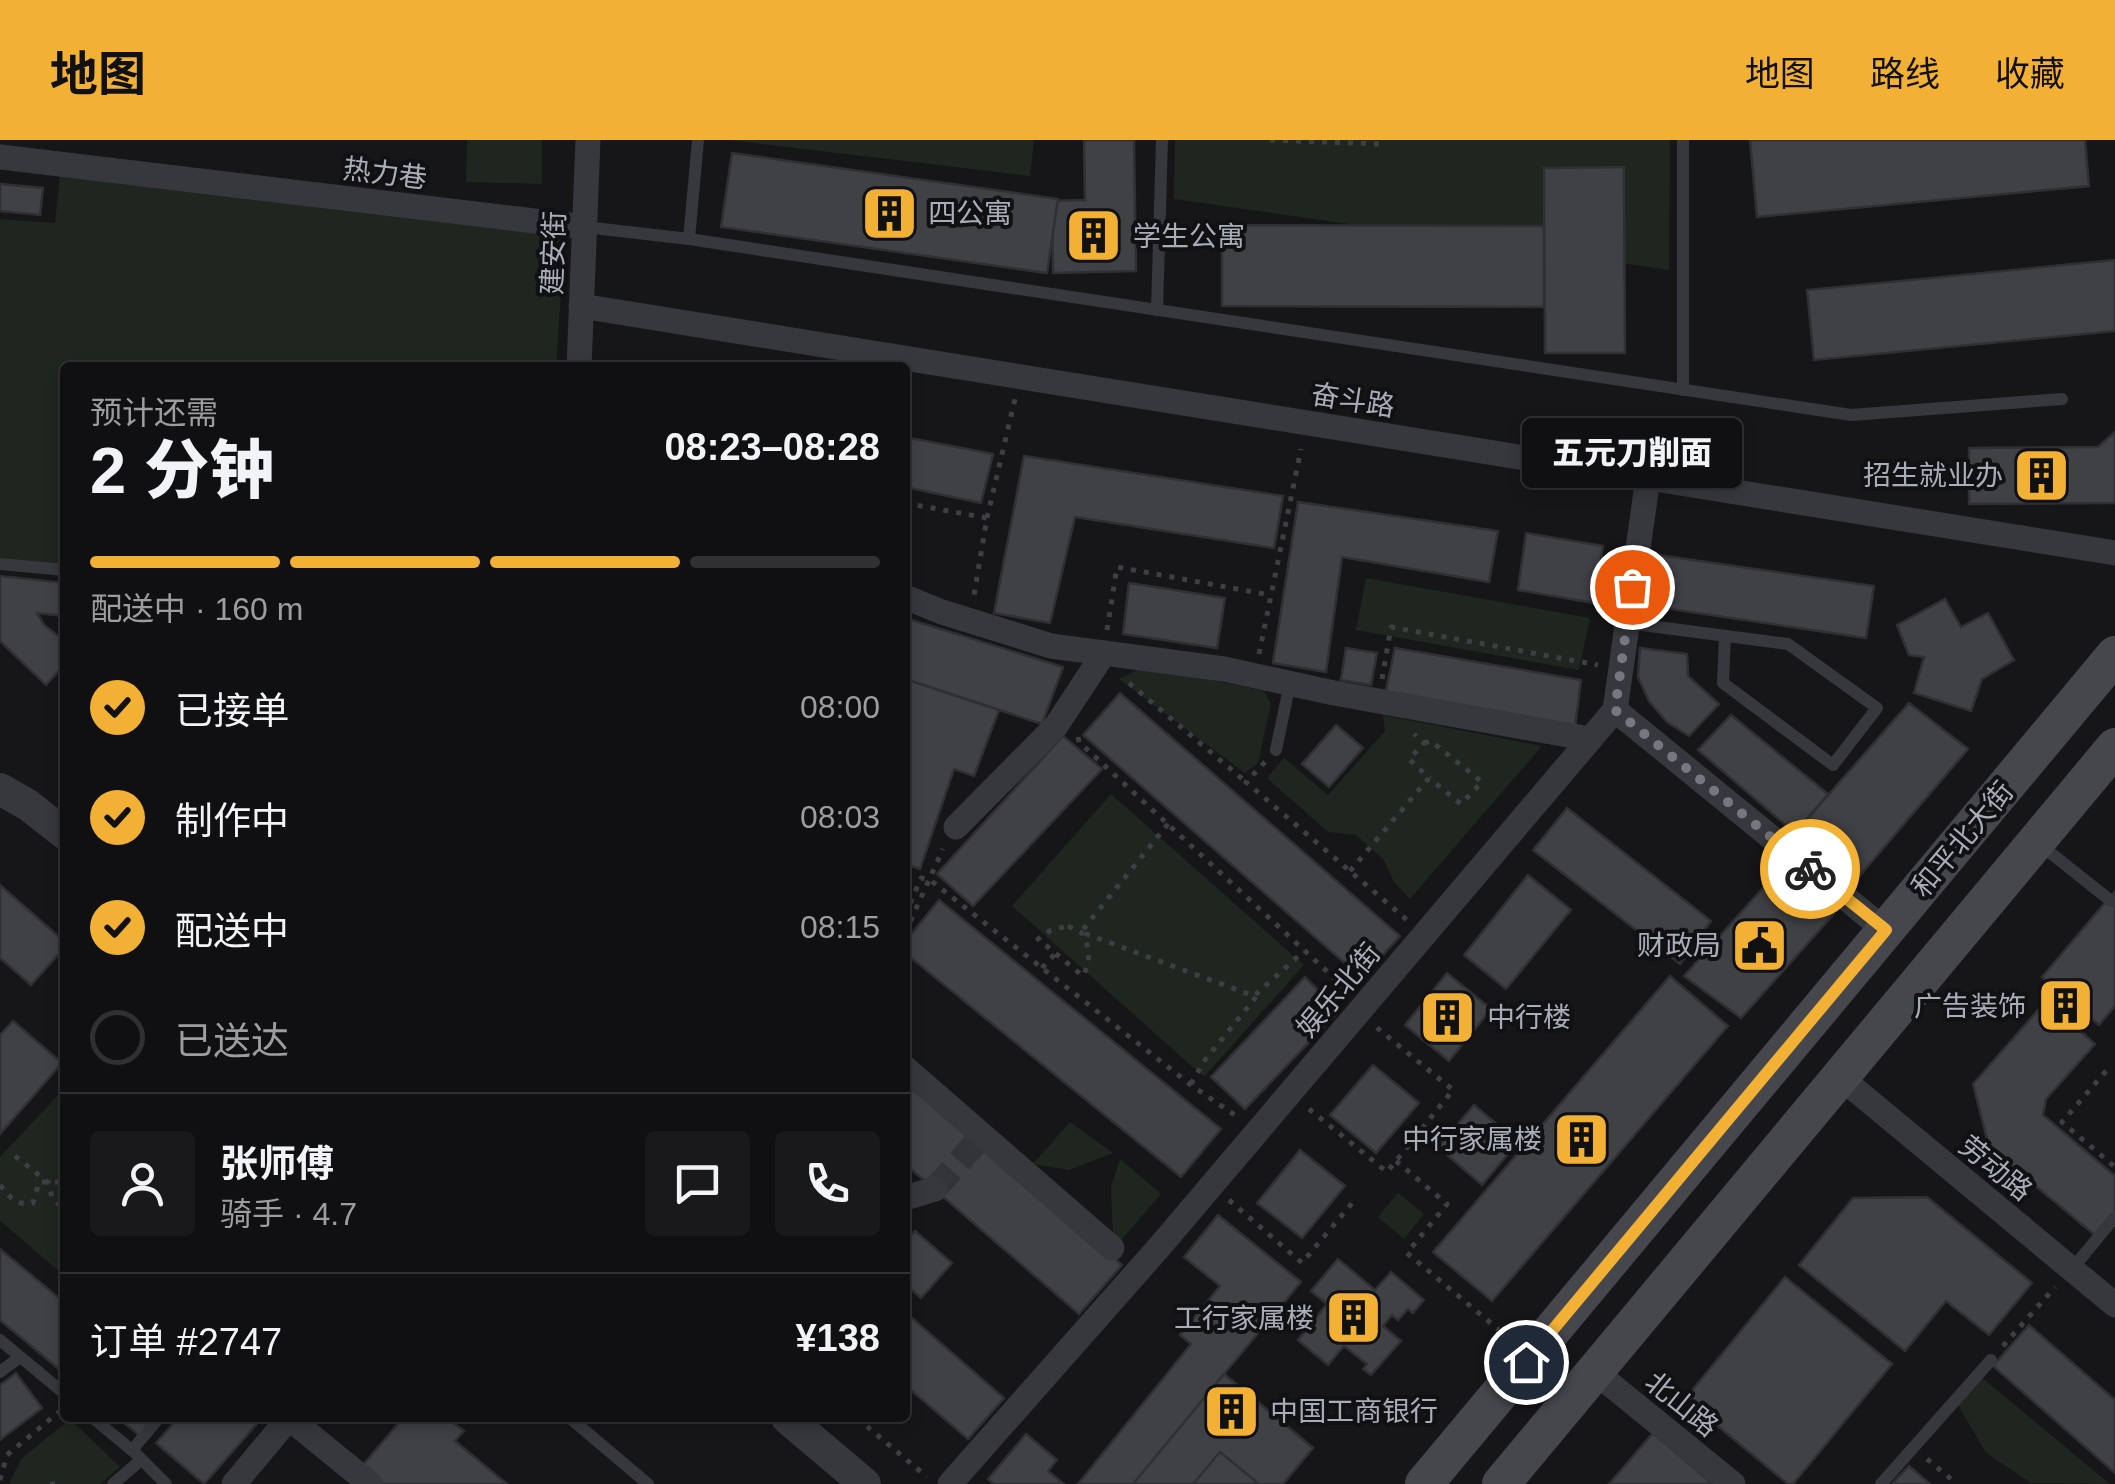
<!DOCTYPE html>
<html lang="zh">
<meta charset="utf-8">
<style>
:root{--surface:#101012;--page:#19191b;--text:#f1f3f6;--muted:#9c9d9f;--line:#303032;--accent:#f2b134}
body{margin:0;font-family:Helvetica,"Noto Sans SC",sans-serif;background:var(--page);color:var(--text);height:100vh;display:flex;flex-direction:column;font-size:38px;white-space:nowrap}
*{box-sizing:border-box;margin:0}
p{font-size:32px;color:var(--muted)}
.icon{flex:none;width:55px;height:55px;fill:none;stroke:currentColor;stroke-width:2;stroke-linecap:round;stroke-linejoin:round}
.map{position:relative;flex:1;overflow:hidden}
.panel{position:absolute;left:60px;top:222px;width:850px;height:1060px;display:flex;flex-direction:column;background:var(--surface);border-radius:10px;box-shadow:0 5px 15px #0003,0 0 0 2px var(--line)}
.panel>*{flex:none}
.pin{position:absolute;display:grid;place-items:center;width:85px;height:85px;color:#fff;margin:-42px;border:5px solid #fff;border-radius:50%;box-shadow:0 2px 10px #0007}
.courier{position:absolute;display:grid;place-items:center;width:100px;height:100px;margin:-50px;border:8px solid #f2b134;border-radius:50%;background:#fff;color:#222;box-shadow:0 2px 12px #0007}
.bubble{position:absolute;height:70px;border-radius:10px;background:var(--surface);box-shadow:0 5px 15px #0003,0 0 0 2px var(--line);font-size:32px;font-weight:800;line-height:70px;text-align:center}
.overview em{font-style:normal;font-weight:800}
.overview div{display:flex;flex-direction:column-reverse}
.overview{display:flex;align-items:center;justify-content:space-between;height:170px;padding:0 30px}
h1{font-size:65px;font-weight:800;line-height:75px}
.bar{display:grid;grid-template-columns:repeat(4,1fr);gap:15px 10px;align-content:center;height:120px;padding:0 30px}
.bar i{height:12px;border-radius:8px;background:var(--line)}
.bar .on{background:var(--accent)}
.bar p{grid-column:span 4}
.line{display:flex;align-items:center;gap:25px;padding:0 30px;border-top:2px solid var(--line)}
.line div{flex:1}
.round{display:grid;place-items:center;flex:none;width:105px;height:105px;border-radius:10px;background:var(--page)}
ol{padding:0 30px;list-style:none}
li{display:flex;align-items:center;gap:30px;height:110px}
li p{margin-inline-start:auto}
li .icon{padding:10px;border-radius:50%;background:var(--accent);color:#111;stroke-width:4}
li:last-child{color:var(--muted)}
li i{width:55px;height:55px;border:5px solid var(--line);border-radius:50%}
header{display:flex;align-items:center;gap:60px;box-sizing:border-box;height:140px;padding:0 50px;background:var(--accent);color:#111}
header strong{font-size:48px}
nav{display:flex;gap:55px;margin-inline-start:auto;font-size:35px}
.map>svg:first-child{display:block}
</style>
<header>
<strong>地图</strong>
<nav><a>地图</a><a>路线</a><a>收藏</a></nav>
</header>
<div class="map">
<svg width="2115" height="1344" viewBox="0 0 2115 1344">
<rect width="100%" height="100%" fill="#161618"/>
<g fill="#1e261f">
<path d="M467,0H542V44L466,42Z"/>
<path d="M729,0H1034L1030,36Z"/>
<path d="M1175,0H1670L1669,130L1174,59Z"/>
<path d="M60,34L565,93L556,227L65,228V425L0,419V79L55,83Z"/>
<path d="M1366,438L1590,478L1579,530L1356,490Z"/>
<path d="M1146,526L1264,551L1271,564L1258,623L1245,633L1119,539Z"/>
<path d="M1383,575L1542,606L1410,759L1394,742L1384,720L1356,695L1328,692L1267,638L1284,618L1328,655L1385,591Z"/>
<path d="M1111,654L1304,825L1204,937L1012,766Z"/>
<path d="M65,948V1136L0,1081V1017Z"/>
<path d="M1070,982L1113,1013L1069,1030L1033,1024Z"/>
<path d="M1120,1019L1161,1054L1121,1100L1113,1095L1111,1047Z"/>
<path d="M1398,1053L1424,1074L1404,1099L1378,1077Z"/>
<path d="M1981,1237L2110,1344L2031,1343L1986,1313L1958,1265Z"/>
<path d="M70,1279L120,1327L100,1344H9L21,1319Z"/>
</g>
<g fill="#404145" stroke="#303034" stroke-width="2.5">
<path d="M1084,0H1134L1136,131L1053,133L1052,61L1085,60Z"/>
<path d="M1750,0H2085L2089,46L1757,77Z"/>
<path d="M732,13L1058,59L1047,133L721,87Z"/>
<path d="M1624,27L1625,213H1545L1544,28Z"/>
<path d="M0,44L43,48L40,75L0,71Z"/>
<path d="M1222,85L1544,86V167L1222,166Z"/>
<path d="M2115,120V191L1814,220L1807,150Z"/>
<path d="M2115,292V363L1969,364V308L2098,307Z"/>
<path d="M905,297L993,314L981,363L905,347Z"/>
<path d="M1024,316L1283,356L1274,408L1075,377L1050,483L994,473Z"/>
<path d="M1298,362L1498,391L1489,442L1342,417L1326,532L1273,523Z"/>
<path d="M1526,393L1603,406L1594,463L1518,450Z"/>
<path d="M1658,415L1874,446L1866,498L1650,466Z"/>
<path d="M0,436L65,443V476L37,473L44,485L65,501V524L46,545L0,501Z"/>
<path d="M1129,443L1225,458L1217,508L1123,494Z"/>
<path d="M1945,459L1961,487L1988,473L2014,520L1982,539L1971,571L1914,553L1924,517L1909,515L1897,485Z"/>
<path d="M905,478L1063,527L1042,584L905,539Z"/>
<path d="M1346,508L1377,513L1371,545L1341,540Z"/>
<path d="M1395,508L1581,540L1575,587L1385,555Z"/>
<path d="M1640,508L1687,514L1688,536L1719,564L1689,596L1667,582L1649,561L1638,537Z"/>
<path d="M905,539L999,570L974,636L954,629L920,729L905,724Z"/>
<path d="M1120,553L1400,796L1362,838L1083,595Z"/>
<path d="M1909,563L1968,609L1856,740L1795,693Z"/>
<path d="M1731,575L1828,654L1795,693L1698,610Z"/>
<path d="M1336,585L1363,608L1329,647L1302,624Z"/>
<path d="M1063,596L1102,629L973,766L937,734Z"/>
<path d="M1567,668L1711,781L1680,824L1533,710Z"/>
<path d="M1779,730L1834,774L1741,878L1684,836Z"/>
<path d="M1528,735L1571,770L1506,849L1464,815Z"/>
<path d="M0,745L65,802V807L31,845L0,818Z"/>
<path d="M2115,751V866L2099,885L2042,837Z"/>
<path d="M939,760L1221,989L1181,1037L905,813V802Z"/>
<path d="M1447,833L1491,869L1449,921L1405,885Z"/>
<path d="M1670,836L1728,886L1492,1161L1433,1112Z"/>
<path d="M1305,837L1339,871L1245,969L1211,937Z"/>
<path d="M2057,850L2084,872L2073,884L2046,861Z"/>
<path d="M2046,861L2095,904L2046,959L2043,975L2115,1036V1073L2096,1096L1989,1007L1973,944Z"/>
<path d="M13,881L62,923L0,994V895Z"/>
<path d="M1373,925L1419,963L1376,1013L1330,975Z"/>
<path d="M917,949L1122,1125L1079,1174L905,1024V951Z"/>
<path d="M1474,965L1518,1002L1482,1045L1438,1007Z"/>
<path d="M1300,1010L1345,1046L1302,1098L1257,1063Z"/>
<path d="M1927,1057L2032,1143L1989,1195L1946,1161L1905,1211L1799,1125L1853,1058Z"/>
<path d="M1218,1075L1301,1142L1224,1234L1313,1308L1283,1344H1078L1191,1204L1180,1195L1220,1146L1184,1117Z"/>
<path d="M915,1091L952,1123L921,1158L905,1144V1102Z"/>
<path d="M0,1109L65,1163V1234L0,1180Z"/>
<path d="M1338,1119L1375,1150L1391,1132L1424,1160L1413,1173L1408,1169L1398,1180L1392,1175L1383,1186L1401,1201L1371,1235L1363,1229L1367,1224L1344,1206L1328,1225L1298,1200L1327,1164L1311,1151Z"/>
<path d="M1785,1137L1892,1224L1793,1344H1788L1685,1259Z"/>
<path d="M905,1172L1004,1258L968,1299L905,1245Z"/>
<path d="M2029,1185L2115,1260V1333L1993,1226Z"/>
<path d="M16,1233L42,1268L0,1300V1245Z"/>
<path d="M1224,1234L1313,1308L1283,1344H1259L1220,1312L1193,1344H1133Z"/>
<path d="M118,1278H156L140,1296Z"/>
<path d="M178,1278H262L204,1344L156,1303Z"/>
<path d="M403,1278H447L464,1291L455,1301L507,1344H383L362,1326Z"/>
<path d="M1653,1293L1713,1344H1609Z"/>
<path d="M1026,1294L1057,1320L1048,1331L1064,1344H994L988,1339Z"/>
<path d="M1909,1326L1930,1344H1892Z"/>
</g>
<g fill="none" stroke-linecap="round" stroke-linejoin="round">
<path stroke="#333438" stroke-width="25" stroke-dasharray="25 12" stroke-linecap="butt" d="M935,1049L982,996"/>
<g stroke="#3d3f44" stroke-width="5" stroke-dasharray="5 8" stroke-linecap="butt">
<path d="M1270,0L1379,4L1382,0"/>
<path d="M905,363L987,378L974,455"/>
<path d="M987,378L1015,259"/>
<path d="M1107,490L1117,427L1270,455"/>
<path d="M1259,514L1301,309"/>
<path d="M1382,539L1391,487L1598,525"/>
<path d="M1129,543L1246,642"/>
<path d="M1078,597L1079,602L1346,849"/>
<path d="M1424,603L1431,601L1482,642L1461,664L1429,638"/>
<path d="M1265,622L1246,642L1407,780"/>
<path d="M1168,684L1081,792L1254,856L1304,811"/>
<path d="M1350,731L1429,638L1409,619L1424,603L1414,594"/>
<path d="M905,732L909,734L905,747"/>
<path d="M905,775L921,738L930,740L1191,945L1239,978"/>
<path d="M1068,786L1082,793C1090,809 1091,819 1083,836L1038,799L1051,790Z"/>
<path d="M905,793L943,709"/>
<path d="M1042,828L1055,814"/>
<path d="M2106,931L2062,982L2115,1027"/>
<path d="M1191,944L1205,920L1256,857"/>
<path d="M1309,969L1387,1032L1453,950L1376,887"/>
<path d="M15,1016L49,1043L52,1058L65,1070"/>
<path d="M1396,1021L1447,1064L1407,1113L1499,1190"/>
<path d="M0,1045C10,1057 15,1066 33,1063L39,1042H65"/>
<path d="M1229,1060L1302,1123L1353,1062"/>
<path d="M2003,1206L2055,1147"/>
<path d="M857,1278L927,1337"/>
<path d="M1927,1319L1957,1344"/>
<path d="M0,1340L7,1315L59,1272"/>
<path d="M50,1344H55"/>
</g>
<g stroke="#37383d" stroke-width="12">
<path d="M1683,0V250"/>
<path d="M585,87L689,99L1851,275L2062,259"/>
<path d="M689,99L698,0"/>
<path d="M1157,170L1162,0"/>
<path d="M0,424L65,430"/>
<path d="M1627,483L1788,504L1877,568L1833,625L1723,543L1725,497"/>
<path d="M1276,610L1290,543"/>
<path d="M2038,703L2111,761"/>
<path d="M2072,1129L2115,1077"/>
<path d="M0,1200L65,1254"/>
<path d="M0,1232L20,1217"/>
<path d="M93,1278L134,1312L166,1344"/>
<path d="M570,1278L648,1344"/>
<path d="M132,1310L159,1278"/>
<path d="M113,1344L141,1320"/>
<path d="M1881,1344L1991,1220"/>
</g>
<g stroke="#37383d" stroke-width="25">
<path d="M0,17L585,87"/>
<path d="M581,166L2115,413"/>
<path d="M579,228L588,0"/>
<path d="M905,457L942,472L1051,506L1224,529L1334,553L1590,599"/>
<path d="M1615,570L1886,791"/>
<path d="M956,687L1056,586L1104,513"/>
<path d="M905,928L1112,1108"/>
<path d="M1840,937L2115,1165"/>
<path d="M905,1058L935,1049"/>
<path d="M1594,1231L1733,1344"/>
<path d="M289,1278L370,1344"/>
<path d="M234,1344L289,1278"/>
<path d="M950,1344L1161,1105L1615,570L1648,338"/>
</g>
<g stroke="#37383d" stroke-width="32">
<path d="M0,649L28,665L65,694"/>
<path d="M787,1278L865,1344"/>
</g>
<g stroke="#45474d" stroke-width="38">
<path d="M1424,1344L2115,515"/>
<path d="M1501,1344L2115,607"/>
</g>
</g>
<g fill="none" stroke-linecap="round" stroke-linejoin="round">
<path stroke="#757880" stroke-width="10" stroke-dasharray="0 18" d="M1632,447L1615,570L1810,729"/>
<path stroke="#f2b134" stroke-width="12" d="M1526,1222L1886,790L1810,729"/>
</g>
<defs>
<symbol id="building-square" viewBox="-11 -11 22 22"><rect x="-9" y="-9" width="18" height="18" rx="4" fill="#f2b134" stroke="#111113"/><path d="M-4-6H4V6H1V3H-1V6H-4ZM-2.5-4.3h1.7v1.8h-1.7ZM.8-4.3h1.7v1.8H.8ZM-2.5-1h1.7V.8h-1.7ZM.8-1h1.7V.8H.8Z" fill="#111"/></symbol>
<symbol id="civic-square" viewBox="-11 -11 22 22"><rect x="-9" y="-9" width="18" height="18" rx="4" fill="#f2b134" stroke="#111113"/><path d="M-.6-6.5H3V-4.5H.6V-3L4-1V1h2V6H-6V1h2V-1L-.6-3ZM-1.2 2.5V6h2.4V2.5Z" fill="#111"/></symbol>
</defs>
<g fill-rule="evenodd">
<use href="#building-square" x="858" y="42" width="63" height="63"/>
<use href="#building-square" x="1062" y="64" width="63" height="63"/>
<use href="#building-square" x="2010" y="304" width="63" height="63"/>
<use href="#civic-square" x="1728" y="774" width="63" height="63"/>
<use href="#building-square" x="2034" y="834" width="63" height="63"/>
<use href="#building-square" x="1416" y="846" width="63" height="63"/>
<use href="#building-square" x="1550" y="968" width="63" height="63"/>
<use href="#building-square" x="1322" y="1146" width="63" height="63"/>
<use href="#building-square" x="1200" y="1240" width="63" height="63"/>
</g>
<g text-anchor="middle" stroke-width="8" stroke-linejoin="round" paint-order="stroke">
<g font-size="28" fill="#a8adb8" stroke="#111113">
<text transform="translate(385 33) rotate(7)" y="10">热力巷</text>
<text transform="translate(553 113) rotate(-88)" y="10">建安街</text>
<text transform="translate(1353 260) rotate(9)" y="10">奋斗路</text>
<text transform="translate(1962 699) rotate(-50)" y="10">和平北大街</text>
<text transform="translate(1338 850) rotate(-50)" y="10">娱乐北街</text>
<text transform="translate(1996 1028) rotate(39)" y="10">劳动路</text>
<text transform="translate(1682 1264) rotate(39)" y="10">北山路</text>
</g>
<g font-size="28" fill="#a8adb8" stroke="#111113" text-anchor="end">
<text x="928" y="83" text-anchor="start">四公寓</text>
<text x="1133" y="106" text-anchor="start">学生公寓</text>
<text x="2003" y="345">招生就业办</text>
<text x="1721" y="815">财政局</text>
<text x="2026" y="876">广告装饰</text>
<text x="1487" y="887" text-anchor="start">中行楼</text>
<text x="1542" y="1009">中行家属楼</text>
<text x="1314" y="1188">工行家属楼</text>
<text x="1270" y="1281" text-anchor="start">中国工商银行</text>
</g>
</g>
</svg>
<div class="pin" style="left:1632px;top:447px;background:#ea580c"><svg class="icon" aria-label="bag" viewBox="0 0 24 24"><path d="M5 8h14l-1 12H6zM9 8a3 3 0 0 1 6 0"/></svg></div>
<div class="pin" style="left:1526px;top:1222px;background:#1f2937"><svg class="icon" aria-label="home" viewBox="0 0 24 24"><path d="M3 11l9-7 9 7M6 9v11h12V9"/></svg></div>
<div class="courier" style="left:1810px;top:729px"><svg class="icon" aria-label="bike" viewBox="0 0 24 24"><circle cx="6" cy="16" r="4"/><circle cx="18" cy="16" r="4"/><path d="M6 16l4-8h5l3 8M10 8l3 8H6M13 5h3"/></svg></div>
<div class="bubble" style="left:1522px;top:278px;width:220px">五元刀削面</div>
<section class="panel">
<div class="overview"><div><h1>2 分钟</h1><p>预计还需</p></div><em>08:23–08:28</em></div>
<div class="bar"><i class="on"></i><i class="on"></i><i class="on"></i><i></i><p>配送中 · 160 m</p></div>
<ol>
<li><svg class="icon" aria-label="check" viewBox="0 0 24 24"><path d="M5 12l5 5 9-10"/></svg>已接单<p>08:00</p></li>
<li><svg class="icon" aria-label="check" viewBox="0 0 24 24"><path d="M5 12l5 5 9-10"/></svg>制作中<p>08:03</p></li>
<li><svg class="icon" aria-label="check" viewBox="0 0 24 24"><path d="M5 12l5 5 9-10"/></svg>配送中<p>08:15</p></li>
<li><i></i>已送达</li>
</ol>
<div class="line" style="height:180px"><a class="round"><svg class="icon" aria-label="person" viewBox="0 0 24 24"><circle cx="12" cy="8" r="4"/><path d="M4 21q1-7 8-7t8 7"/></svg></a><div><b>张师傅</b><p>骑手 · 4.7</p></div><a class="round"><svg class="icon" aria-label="chat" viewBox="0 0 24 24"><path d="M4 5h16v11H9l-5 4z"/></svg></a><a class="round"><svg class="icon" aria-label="phone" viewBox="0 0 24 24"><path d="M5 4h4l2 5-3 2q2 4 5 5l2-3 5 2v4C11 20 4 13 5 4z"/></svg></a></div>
<div class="line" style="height:130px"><div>订单 #2747</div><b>¥138</b></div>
</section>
</div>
